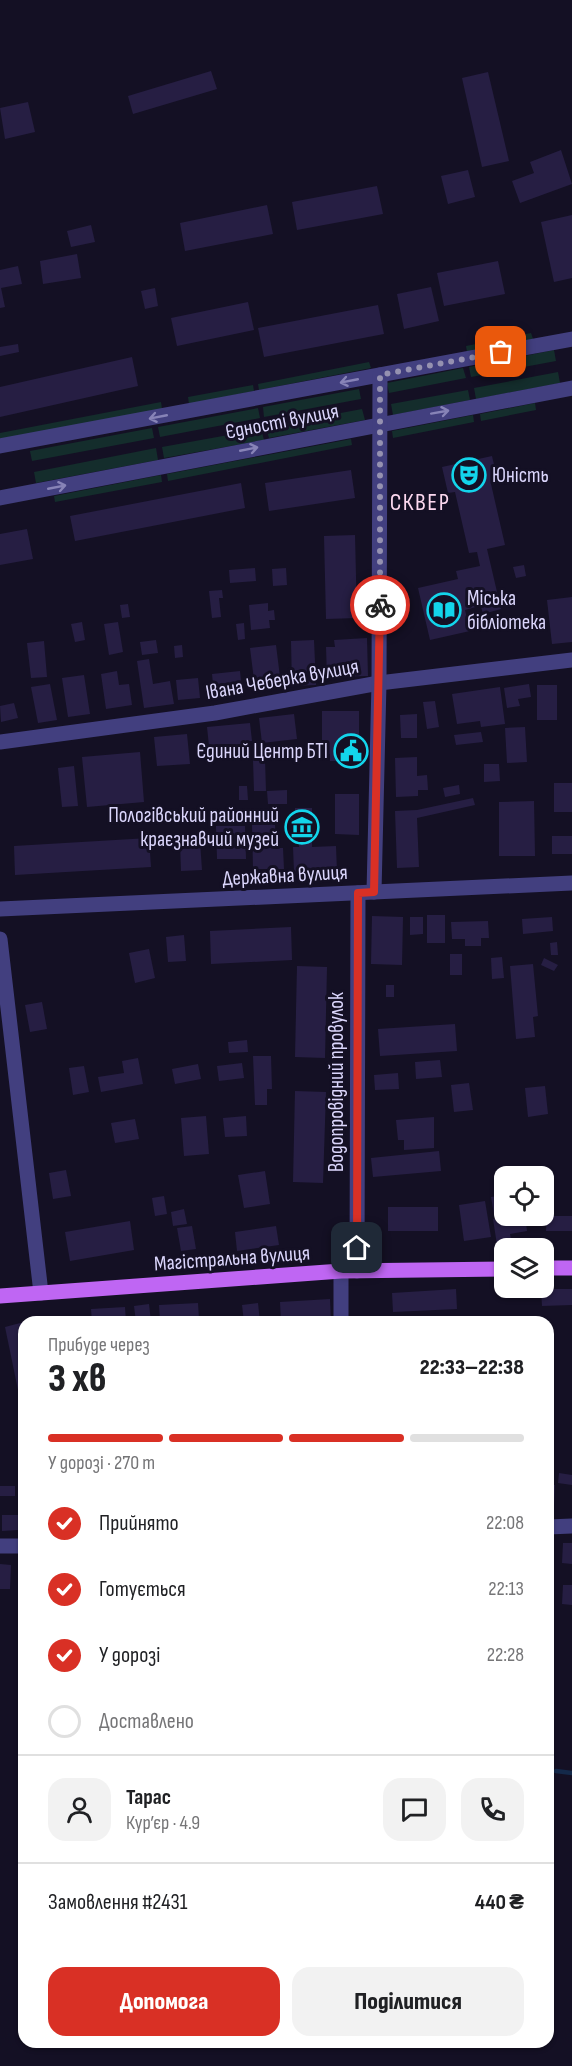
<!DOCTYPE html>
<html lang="uk">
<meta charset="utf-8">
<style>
:root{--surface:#fff;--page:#f2f2f2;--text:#202124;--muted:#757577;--line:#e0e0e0;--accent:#d93025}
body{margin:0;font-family:"Sofia Sans Condensed",sans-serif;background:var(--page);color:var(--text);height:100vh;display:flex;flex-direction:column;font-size:22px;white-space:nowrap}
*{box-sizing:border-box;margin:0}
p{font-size:20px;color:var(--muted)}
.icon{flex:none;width:33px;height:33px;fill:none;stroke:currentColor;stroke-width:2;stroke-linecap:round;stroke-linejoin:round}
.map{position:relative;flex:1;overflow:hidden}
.side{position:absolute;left:18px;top:1316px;width:536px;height:732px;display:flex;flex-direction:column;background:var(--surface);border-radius:18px;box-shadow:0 2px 4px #0004}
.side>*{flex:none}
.buttons{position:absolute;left:494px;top:1166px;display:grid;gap:12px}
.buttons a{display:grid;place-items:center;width:60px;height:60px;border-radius:12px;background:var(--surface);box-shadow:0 2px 4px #0004;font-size:30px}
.pin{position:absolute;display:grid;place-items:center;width:51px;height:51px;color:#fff;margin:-26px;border-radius:12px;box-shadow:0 3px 9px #0006}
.courier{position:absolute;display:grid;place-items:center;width:60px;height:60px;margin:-30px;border:4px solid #d93025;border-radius:50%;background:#fff;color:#222;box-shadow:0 2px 8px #0007}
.headline em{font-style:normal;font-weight:800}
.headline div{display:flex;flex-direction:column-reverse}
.headline{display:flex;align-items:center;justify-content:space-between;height:102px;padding:0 30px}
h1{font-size:39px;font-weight:800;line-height:45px}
.bar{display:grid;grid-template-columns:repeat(4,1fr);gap:9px 6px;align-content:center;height:72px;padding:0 30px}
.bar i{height:8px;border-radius:4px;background:var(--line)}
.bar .on{background:var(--accent)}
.bar p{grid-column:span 4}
.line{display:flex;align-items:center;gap:15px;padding:0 30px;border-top:2px solid var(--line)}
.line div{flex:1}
.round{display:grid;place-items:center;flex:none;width:63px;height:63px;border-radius:18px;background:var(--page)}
ol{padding:0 30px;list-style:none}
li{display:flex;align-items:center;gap:18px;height:66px}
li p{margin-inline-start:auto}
li .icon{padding:6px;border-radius:50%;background:var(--accent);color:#fff;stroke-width:4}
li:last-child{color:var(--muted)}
li i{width:33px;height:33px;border:3px solid var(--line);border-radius:50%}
.action{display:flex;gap:12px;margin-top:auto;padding:12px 30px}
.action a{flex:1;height:69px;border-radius:18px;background:var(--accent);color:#fff;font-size:24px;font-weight:800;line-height:69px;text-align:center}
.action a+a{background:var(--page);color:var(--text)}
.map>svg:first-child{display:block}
</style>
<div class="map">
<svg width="572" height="2066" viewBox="0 0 572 2066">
<rect width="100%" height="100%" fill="#141024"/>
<g fill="#142d2c">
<path d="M531,333L533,339L467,352L466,346Z"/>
<path d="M554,350L556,361L471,377L469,367Z"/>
<path d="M369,362L371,368L259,390L258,384Z"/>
<path d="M463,368L466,378L389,393L387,383Z"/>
<path d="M558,372L560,383L476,399L474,388Z"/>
<path d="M253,385L254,391L189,404L188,397Z"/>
<path d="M359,389L361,399L264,417L263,407Z"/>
<path d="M468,390L470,400L393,415L391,404Z"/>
<path d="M161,402L162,409L0,440V433Z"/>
<path d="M535,403L536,410L481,421L480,414Z"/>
<path d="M258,408L260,418L160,437L158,427Z"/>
<path d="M362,409L365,420L269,438L266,427Z"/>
<path d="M473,415L474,422L393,438L392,431Z"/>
<path d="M152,428L154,438L32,461L30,451Z"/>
<path d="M261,429L264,440L164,458L162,447Z"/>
<path d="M351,439L352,445L168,481L167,474Z"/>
<path d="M156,448L158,460L36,483L34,472Z"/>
<path d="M161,475L162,482L55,502L54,496Z"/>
</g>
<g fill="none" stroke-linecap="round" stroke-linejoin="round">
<path stroke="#14294a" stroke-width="4.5" d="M556,1771L572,1773"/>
</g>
<g fill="#261e43">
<path d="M211,71L217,89L133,114L128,96Z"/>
<path d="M488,72L509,161L482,167L462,78Z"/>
<path d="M28,102L35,132L5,139L0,108Z"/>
<path d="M561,150L572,184L520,203L512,181L534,173L530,162Z"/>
<path d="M468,170L475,197L448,204L441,176Z"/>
<path d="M377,186L383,214L297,230L292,202Z"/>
<path d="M267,205L273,234L185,251L180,223Z"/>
<path d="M572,215V278L554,282L541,222Z"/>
<path d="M91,225L95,242L71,247L67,231Z"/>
<path d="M77,254L81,278L43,284L40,261Z"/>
<path d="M498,261L505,294L444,306L437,273Z"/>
<path d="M18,266L22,284L1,288L5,307L0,308V270Z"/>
<path d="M431,287L439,321L404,329L397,294Z"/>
<path d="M155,288L158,306L145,309L141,291Z"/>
<path d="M248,302L254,330L177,346L171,318Z"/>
<path d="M378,305L384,334L264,357L258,328Z"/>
<path d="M18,344L19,352L0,356V347Z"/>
<path d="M132,357L138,386L0,417V387Z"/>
<path d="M492,456L498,482L491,484L505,545L487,549L501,609L483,614L480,603L476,604V607L465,610L470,631L430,640L418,588L458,579L456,571L480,566L477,552L469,553L455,492L448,493L442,467Z"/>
<path d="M351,470L355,498L269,511L265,483Z"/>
<path d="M241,483L245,508L75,541L70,516Z"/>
<path d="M27,529L33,559L0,565V534Z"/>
<path d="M355,535L357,618L326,619L324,536Z"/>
<path d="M524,565L526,576L516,578L513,567Z"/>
<path d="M255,568L256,581L230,583L229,570Z"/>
<path d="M286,568L287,585L273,586L272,569Z"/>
<path d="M222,590L223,598H219L221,617L212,618L209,591Z"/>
<path d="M572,597V642L552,644L547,600Z"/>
<path d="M268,603V611L274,610L275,620H269L270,628L251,630L249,605Z"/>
<path d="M128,604L130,617L122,618L120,605Z"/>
<path d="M82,622L85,640L75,642L71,624Z"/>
<path d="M118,622L123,652L109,655L104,624Z"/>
<path d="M244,623L245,639L238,640L236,624Z"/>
<path d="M367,638L368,676L327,677L326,647H335L334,640Z"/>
<path d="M156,640L158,653L142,655L140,642Z"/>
<path d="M314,640L316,685L292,686L291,641Z"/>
<path d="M44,641L47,677L31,678L27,643Z"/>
<path d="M182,645L183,657L175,658L174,646Z"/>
<path d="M276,645L281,685L255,688L250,648Z"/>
<path d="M149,659L153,684L170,681L174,704L144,708L137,661Z"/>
<path d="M117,671L119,685L129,684L132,705L106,709L101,674Z"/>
<path d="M240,671L242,691L214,694L212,674Z"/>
<path d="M84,675L90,714L68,717L62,678Z"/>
<path d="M198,678L200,698L178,700L176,680Z"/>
<path d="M50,684L57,720L38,723L31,687Z"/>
<path d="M529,684L531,697L518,699L520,706L507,708L504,688Z"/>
<rect x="537" y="685" width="20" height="35"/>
<path d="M500,687L505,724L481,727L480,721L457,724L452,694Z"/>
<path d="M435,701L439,727L427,729L423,702Z"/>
<path d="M14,703L18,718L1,722L0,706Z"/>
<path d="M322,711H359V754H342V761H330V754H322Z"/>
<path d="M294,714L297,739L262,743L259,718Z"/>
<path d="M417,714V738H401L400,715Z"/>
<path d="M250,723L252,741L242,742L243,756L232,758L230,744L209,746L207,727Z"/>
<path d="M525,727L527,762L507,763L505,728Z"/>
<path d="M481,732L483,742L456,745L454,735Z"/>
<path d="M187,734L190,764L157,766L154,737Z"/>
<path d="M140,752L144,802L87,807L82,757Z"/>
<path d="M417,757V776L427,775L428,790H418V796L396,797L395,758Z"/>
<path d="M253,760H265L266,791H254Z"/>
<path d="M484,764H499L500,781L484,782Z"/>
<path d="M74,766L78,806L62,807L58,768Z"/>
<rect x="554" y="783" width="18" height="29"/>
<path d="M459,785L460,794L445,797L443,788Z"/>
<path d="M239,786H247L248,800H239Z"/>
<path d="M287,790V804H268L267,791Z"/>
<path d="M335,794H359V835L335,834Z"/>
<path d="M473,798L475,805L417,818L419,867L397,868L395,811L417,810Z"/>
<path d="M534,801L535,856H499V802Z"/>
<path d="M295,808H312V847L336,846L337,872H294L293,847H299V838H295Z"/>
<path d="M275,824L276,848H283L284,869H253L252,825Z"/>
<path d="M216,826H245L246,859H217Z"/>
<rect x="552" y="836" width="20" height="18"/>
<path d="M149,838L151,867L15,875L14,846Z"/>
<path d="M200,841L202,870L181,871L180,842Z"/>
<rect x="427" y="915" width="18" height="28"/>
<path d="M372,916L403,917L402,965L371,964Z"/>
<path d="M410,917H423V934L410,935Z"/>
<path d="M552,917L553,931L523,934L522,919Z"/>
<path d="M488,921L489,938H481V946H465V939H452L451,922Z"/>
<path d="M291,927L292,960L211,964L210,931Z"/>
<path d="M184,935L186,961L168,962L166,937Z"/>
<path d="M557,942L558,955H551L550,943Z"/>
<path d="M149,949L155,978L135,983L129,953Z"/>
<rect x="450" y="954" width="12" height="21"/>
<path d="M502,957L504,978L492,979L491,958Z"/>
<path d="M544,958L558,965L554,971L541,965Z"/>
<path d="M533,964L538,1016L533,1017L535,1037L516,1039L510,966Z"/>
<path d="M297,966L327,967L325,1058L295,1057Z"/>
<rect x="386" y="985" width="8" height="12"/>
<path d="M42,1002L47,1029L30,1032L25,1005Z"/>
<path d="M455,1024L457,1051L380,1056L378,1029Z"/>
<path d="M247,1040L248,1052L229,1053L228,1042Z"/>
<path d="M253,1056H271L272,1089H267V1105H255Z"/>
<path d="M138,1058L143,1084L101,1092L98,1077L124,1073L122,1061Z"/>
<path d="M440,1060L442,1077L416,1079L415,1062Z"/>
<path d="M242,1063L244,1078L219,1081L217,1066Z"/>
<path d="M198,1064L201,1079L175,1084L172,1069Z"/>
<path d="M84,1066L89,1092L73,1095L69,1068Z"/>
<path d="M398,1073L399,1089L375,1090L374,1075Z"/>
<path d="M469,1083L473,1110L454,1112L451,1085Z"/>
<path d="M545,1086L548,1114L528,1117L525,1088Z"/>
<path d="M295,1091L326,1092L323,1183L293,1182Z"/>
<path d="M206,1116L209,1154L184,1156L181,1118Z"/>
<path d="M246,1116L247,1136L225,1137L223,1118Z"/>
<path d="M434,1117V1148L404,1150V1140H398L396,1120Z"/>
<path d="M135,1119L139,1139L115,1143L111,1123Z"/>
<path d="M439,1151L441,1171L373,1177L371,1158Z"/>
<path d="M66,1170L71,1196L53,1199L49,1173Z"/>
<path d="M265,1171L270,1204L244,1208L238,1175Z"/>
<path d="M504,1195V1213L494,1214L491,1197Z"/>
<path d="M164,1196L167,1214L155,1216L152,1198Z"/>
<path d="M485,1201L491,1237L464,1241L459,1205Z"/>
<rect x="388" y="1207" width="50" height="24"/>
<path d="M184,1209L187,1224L173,1226L171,1212Z"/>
<path d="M525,1215L527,1231L510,1234L512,1244L497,1245L493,1219Z"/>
<path d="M547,1216H572V1231H546Z"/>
<path d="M130,1221L134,1250L70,1261L65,1232Z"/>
<path d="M192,1226L196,1249L181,1251L177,1228Z"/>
<path d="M276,1226L279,1245L237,1251L235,1232Z"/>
<path d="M456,1289L457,1309L393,1312L392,1293Z"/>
<path d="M541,1289H572V1305L542,1306Z"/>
<path d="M330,1299L331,1322H281L280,1302Z"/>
<path d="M198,1303L199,1319L160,1321L159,1305Z"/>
<path d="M258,1303L260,1322H244L242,1305Z"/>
<path d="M149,1304L151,1322H136L134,1306Z"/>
<path d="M125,1307L126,1322H92L91,1309Z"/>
<path d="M453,1318V1322H423V1319Z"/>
<path d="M24,1322V1389L18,1390L5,1327Z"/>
<path d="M559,1473L572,1475V1485L558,1483Z"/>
<path d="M548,1485H555L554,1506L548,1505Z"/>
<rect x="0" y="1486" width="15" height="10"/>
<path d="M2,1515H18V1530L2,1531Z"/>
<path d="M563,1543H572V1564L562,1563Z"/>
<path d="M0,1564L11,1565L10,1589H0Z"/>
<path d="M563,1585H572V1605L562,1604Z"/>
</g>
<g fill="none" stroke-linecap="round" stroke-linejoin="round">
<g stroke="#423f7f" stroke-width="15">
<path d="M0,446L572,339"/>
<path d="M0,498L572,388"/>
<path d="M0,742L215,713L379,683L572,660"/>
<path d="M374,892L379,683L380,375"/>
<path d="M0,909L572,883"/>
<path d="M0,939L41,1293"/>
<path d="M357,1271L358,893"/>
<path d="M341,1322V1271"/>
<path d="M548,1527L572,1526"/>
<path d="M0,1546H24"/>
</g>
<g stroke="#bf66f3" stroke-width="15">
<path d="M543,1268H572"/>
<path d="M0,1296L341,1271L504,1269"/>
</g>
</g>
<defs><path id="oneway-shaft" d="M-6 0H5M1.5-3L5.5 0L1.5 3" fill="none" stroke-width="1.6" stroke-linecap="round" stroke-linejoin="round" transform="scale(1.5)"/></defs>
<g stroke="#8783b7">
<use href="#oneway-shaft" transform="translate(349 381) rotate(169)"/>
<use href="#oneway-shaft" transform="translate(440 412) rotate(-10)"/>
<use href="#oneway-shaft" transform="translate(158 417) rotate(169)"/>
<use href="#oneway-shaft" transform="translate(249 449) rotate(-11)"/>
<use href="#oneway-shaft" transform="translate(57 487) rotate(-11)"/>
</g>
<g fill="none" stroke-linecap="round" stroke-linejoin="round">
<path stroke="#9591b0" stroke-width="6" stroke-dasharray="0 10.8" d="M380,605V375L501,352"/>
<path stroke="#d93025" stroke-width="8" d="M357,1248L358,893L374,892L380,605"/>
</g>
<defs>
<symbol id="theatre-ring" viewBox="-11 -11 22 22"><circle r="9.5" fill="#141024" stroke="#13d5eb" stroke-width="1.5"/><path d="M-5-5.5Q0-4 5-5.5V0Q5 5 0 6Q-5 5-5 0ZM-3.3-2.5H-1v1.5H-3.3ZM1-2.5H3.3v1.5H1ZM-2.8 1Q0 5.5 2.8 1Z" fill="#13d5eb"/></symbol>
<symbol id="library-ring" viewBox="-11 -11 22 22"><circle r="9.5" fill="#141024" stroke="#13d5eb" stroke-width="1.5"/><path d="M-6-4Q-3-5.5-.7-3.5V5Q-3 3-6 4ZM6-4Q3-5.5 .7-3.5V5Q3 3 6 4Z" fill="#13d5eb"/></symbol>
<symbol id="civic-ring" viewBox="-11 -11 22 22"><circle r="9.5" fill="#141024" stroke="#13d5eb" stroke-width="1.5"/><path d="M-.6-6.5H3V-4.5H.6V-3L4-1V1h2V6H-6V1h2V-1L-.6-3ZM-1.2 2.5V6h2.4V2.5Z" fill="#13d5eb"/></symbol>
<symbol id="museum-ring" viewBox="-11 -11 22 22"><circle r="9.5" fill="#141024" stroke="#13d5eb" stroke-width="1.5"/><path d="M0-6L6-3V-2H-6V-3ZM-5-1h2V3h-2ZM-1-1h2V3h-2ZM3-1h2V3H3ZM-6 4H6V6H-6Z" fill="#13d5eb"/></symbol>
</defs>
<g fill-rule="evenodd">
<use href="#theatre-ring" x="450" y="456" width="38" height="38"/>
<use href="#library-ring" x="425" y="591" width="38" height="38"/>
<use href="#civic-ring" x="332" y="732" width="38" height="38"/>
<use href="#museum-ring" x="283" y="808" width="38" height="38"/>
</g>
<g text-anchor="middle" stroke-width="6" stroke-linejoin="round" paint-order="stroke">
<g font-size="21" fill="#dbd6fc" stroke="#141024">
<text transform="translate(282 421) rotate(-11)" y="7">Єдності вулиця</text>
<text transform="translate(282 679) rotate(-10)" y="7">Івана Чеберка вулиця</text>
<text transform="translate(285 875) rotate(-3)" y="7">Державна вулиця</text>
<text transform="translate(336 1082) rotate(-90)" y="7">Водопровідний провулок</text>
<text transform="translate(232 1258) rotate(-4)" y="7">Магістральна вулиця</text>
</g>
<g font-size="21" fill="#dbd6fc" stroke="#141024" text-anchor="start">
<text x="492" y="482">Юність</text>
<text x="467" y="605">Міська<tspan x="467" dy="24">бібліотека</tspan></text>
<text x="328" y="758" text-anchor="end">Єдиний Центр БТІ</text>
<text x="279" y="822" text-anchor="end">Пологівський районний<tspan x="279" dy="24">краєзнавчий музей</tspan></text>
</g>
<g font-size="24" letter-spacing="1.5" fill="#fcd8ef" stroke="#141024">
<text x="420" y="510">СКВЕР</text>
</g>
</g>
</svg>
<div class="buttons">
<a><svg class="icon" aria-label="locate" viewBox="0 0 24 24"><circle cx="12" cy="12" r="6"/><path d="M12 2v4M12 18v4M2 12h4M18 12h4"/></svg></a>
<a><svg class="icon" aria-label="layers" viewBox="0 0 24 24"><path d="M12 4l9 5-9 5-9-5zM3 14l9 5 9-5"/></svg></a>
</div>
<div class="pin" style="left:501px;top:352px;background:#ea580c"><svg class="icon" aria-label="bag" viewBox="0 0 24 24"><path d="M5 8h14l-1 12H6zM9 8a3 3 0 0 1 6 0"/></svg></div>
<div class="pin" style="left:357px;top:1248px;background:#1f2937"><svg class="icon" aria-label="home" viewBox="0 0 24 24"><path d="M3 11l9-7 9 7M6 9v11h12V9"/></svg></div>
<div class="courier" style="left:380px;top:605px"><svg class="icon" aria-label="bike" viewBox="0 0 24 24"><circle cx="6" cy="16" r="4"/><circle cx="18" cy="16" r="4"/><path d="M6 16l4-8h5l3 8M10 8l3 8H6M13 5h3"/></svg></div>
<section class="side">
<div class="headline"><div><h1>3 хв</h1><p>Прибуде через</p></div><em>22:33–22:38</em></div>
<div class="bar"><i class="on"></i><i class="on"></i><i class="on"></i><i></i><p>У дорозі · 270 m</p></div>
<ol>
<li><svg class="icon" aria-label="check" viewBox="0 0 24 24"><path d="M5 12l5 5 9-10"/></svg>Прийнято<p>22:08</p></li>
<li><svg class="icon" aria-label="check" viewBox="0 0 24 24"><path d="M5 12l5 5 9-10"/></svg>Готується<p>22:13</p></li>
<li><svg class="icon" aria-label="check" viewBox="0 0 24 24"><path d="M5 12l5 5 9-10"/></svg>У дорозі<p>22:28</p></li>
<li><i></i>Доставлено</li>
</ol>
<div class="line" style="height:108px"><a class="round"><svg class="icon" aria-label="person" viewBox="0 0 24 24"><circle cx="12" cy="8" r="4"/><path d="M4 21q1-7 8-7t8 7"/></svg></a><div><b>Тарас</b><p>Кур’єр · 4.9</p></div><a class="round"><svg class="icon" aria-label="chat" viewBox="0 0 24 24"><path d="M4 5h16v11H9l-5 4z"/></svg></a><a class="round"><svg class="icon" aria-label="phone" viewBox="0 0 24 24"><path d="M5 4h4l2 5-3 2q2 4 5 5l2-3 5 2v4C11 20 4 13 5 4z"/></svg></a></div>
<div class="line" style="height:78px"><div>Замовлення #2431</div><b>440 ₴</b></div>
<div class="action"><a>Допомога</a><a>Поділитися</a></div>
</section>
</div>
